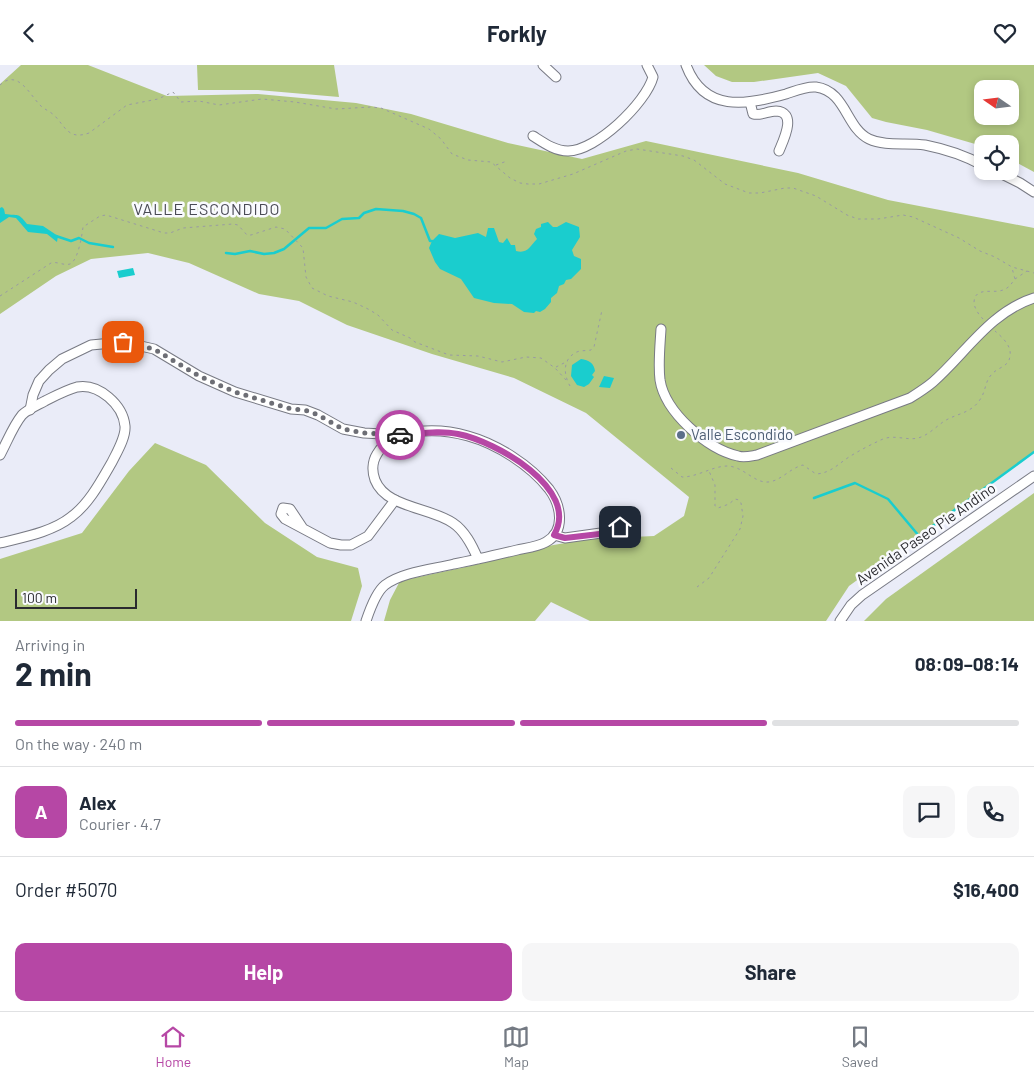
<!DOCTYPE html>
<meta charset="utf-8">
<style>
:root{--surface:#fff;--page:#f6f6f7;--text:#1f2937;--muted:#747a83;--line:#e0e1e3;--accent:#b647a5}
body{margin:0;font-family:Barlow,sans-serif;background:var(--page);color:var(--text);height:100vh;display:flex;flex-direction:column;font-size:19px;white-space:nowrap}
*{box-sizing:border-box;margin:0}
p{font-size:16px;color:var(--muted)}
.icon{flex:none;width:28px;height:28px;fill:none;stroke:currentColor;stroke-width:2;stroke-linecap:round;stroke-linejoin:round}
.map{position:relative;height:556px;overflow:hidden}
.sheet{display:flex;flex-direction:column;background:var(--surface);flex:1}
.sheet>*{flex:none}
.needle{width:32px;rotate:284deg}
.fabs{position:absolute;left:974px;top:15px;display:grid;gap:10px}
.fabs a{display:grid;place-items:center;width:45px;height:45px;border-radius:10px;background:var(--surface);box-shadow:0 2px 8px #0003;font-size:25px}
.scale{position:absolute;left:15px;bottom:12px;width:122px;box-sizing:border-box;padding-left:5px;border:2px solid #2a2a2f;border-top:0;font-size:14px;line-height:18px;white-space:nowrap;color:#2a2a2f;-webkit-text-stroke:4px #f9fafe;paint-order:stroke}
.pin{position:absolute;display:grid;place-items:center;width:42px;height:42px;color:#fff;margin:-21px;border-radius:10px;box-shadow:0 2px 8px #0006}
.courier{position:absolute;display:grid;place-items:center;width:50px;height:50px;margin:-25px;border:4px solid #b647a5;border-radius:50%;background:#fff;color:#222;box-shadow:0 1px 6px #0007}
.headline em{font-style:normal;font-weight:700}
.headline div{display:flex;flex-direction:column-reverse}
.headline{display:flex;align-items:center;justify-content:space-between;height:85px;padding:0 15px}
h1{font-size:32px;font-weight:700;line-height:38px}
.bar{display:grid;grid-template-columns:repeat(4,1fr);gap:8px 5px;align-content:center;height:60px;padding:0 15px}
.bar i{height:6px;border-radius:4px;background:var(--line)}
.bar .current{background:var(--accent)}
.bar p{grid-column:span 4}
.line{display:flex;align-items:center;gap:12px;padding:0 15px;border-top:1px solid var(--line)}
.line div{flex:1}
.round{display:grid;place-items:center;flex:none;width:52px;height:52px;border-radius:10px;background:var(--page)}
.button{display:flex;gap:10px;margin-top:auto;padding:10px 15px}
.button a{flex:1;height:58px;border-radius:10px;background:var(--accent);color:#fff;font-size:20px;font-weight:700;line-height:58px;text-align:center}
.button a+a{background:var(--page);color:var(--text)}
header{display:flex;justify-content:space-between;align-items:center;height:65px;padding:0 15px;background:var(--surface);font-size:22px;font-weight:700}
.menu{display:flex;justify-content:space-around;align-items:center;height:70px;border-top:1px solid var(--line);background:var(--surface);font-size:14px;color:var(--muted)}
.menu a{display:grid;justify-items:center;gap:2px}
.menu .current{color:var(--accent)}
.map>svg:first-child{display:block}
</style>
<header><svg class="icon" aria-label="back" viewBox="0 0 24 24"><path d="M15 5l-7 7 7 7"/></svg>Forkly<svg class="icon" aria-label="heart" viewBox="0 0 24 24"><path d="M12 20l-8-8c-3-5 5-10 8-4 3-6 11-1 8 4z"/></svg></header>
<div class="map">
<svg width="1034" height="556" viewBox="0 0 1034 556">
<rect width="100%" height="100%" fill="#eaecf8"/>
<g fill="#b2c882" fill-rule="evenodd">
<path d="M21,0H88L167,31L258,29L356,38L411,49L508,78L582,94L646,76L798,108L888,135L1034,163V387L849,521L826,556H590L551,537L535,556H384L390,535L400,516L470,501L525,485L588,474L654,471L684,451L689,432L586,348L514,313L432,289L347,260L299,236L259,229L189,198L148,188L91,194L56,211L0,249V19Z"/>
<path d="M197,0H334L339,32L258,25H198Z"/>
<path d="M704,0H1034V107L1010,94V79H982V81L927,65L886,57L872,53L846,21L818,8L754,17H732L716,11ZM982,24H1010V51H982Z"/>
<path d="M155,378L206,400L265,458L317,492L358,503L362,521L351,556H0V494L82,468L129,406Z"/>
<path d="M1034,428V556H864L886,534Z"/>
</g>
<g fill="#1acdce">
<path d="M2,142L4,144L5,149C18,151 18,147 27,159L43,161L58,171L57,177L47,169L28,167L16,153L9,152L0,158V143Z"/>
<path d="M548,157L553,162H557L566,157L579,162L580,172L572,185L574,191L581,194V204L571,214L566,215L564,219L559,221L557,228L551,233V237L545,244L540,247L536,246L534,248L524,247L512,239L494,238L474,233L461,214L440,204L435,197L429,183L432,176L439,169L455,173L478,168L486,172L488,163H494L499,177L503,178L507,173L511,180H515L516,186C528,189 530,181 537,174L534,169L536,164L541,162V159Z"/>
<path d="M133,203L135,210L119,213L117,206Z"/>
<path d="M581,294C589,295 594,298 595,306L592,310L594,312L589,319L584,322L577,320L571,311L572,300Z"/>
<path d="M604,311L614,313L610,323L599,322Z"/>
</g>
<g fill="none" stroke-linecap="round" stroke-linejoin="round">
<g stroke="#1acdce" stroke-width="2.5">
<path d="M56,171L71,176L79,173L89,178L113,182"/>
<path d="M226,188L235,189L250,186L264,189L274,188L284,184L309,163H326L342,154L359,153L364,148L376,144L403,146L414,149L421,153L430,176H432"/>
<path d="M814,433L855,418L888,434L919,471L1034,387"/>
</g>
<defs>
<g id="minor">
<path d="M543,0L556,12"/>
<path d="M686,0C704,48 746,40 786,29C795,26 806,21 816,22C846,26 846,63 869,74C886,82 907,77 925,80C945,84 964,90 982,100"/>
<path d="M750,37L753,49C761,51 768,46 776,46C798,47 783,76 779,86"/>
<path d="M533,71C544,78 555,86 568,86C596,86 646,38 653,12L647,0"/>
<path d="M996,106L1020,118L1034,127"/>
<path d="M661,264C660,281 658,299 660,315C665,347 707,384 738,391C744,393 751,391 757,390L910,333C918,328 926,323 933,317C965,289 990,247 1034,233"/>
<path d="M30,345L33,330L39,316L49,305L62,294L91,280L123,277L154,284L199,311L235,327L291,344L305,345L318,350L343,364L364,368L400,370"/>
<path d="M0,390C7,377 13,361 22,350C28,344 38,340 45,336C55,331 66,325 77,322C99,318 123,340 125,361C126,372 117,387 112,397C101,416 89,439 71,452C52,467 24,472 0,478"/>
<path d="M302,462L290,444L283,443L281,449L285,454L330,478L341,480H351L368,471L395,435"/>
<path d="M554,470L565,473L608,467L615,471L619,467V459L613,457L608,459L607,465L608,467"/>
<path d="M366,556C370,544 376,527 385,520C402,507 434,504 454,499C475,495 496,490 517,485C526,483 537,482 546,477C566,466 561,440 549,424C530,400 497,379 468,371C440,363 393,361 377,389C372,397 372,407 375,415C386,443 430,442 453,458C465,466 472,480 478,494"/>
<path d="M840,556L851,540L862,530L1034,411"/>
</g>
</defs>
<use href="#minor" stroke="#787a84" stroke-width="11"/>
<g stroke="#999aa3" stroke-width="1" stroke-dasharray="2.5 4" stroke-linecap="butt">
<path d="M0,20C17,4 29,28 39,39C43,44 50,46 55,51C66,63 69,75 89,68L127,40L158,34L173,27L181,37L199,36L219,40L262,34L295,37L336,44L371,42L381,43L429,64L441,74L452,89L468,95L491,97L510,113L520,118L528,119H539L573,109L626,86L637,84L683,91L694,95L725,119L749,128H760L785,123H793L816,131L847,150L858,154H878L903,150L913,152L959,173L980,186L995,192L1012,202L1034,208"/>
<path d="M496,100L507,96"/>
<path d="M1015,214L1027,206"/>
<path d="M0,231L51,198C57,196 64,201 70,199C78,196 82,170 83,162L100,151L106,150L164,168H170L183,163L233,159L238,160L247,170H251L276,162L285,164L303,183L306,212L312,223L328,231L353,237L368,244L378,250L392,265L410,273L415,277L449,290L478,291L502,297L526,292L541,293L555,303L566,315"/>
<path d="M983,254C979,250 974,243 974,237C975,221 993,229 1003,225C1009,223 1011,219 1015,214L1012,203"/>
<path d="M556,302L568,296"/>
<path d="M570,321C564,311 562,295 575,288C579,285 586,286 591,285L594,282L602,245"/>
<path d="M671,403L682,412C698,412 712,401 728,401C744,402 754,418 768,417C781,416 790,403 803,400L816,409C831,408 838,399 849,392C860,385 872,379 883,374C896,369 909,377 921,372C929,369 936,362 943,357C956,348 972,349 981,333C986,325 985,316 992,309C998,302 1009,302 1010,291C1012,281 1002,272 995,266"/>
<path d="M697,522L709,513L740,464L743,451L741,438L739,435L735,434L729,439L718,443L715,441V420L709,406"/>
</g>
<use href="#minor" stroke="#fff" stroke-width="9"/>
</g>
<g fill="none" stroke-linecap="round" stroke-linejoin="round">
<path stroke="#6d6e75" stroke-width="5" stroke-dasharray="0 9" d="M123,277L154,284L199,311L235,327L291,344L305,345L318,350L343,364L364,368L400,370"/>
<path stroke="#b647a5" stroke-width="6" d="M400,370C419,369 438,365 458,369C495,376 581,424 554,470L565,473L608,468L615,471L620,467V462"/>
</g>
<circle fill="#5c6f8a" stroke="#f9fafe" stroke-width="2" cx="681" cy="370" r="5"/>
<g text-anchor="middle" stroke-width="5" stroke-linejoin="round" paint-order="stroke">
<g font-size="15" fill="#4e5e75" stroke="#f9fafe" text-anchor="start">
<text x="691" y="375">Valle Escondido</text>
</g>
<g font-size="15" fill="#2a2a2f" stroke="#f9fafe">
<text transform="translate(926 469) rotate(-35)" y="5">Avenida Paseo Pie Andino</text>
</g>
<g font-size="16" letter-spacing="1" fill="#4a4b55" stroke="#f9fafe">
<text x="207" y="150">VALLE ESCONDIDO</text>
</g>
</g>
</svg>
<div class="fabs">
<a><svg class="needle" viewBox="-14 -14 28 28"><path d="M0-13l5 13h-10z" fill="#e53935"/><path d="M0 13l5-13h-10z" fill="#747a83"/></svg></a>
<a><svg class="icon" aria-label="locate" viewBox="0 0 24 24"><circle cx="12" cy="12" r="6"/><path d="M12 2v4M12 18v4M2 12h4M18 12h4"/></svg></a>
</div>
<div class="scale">100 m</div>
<div class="pin" style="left:123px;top:277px;background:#ea580c"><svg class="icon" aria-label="bag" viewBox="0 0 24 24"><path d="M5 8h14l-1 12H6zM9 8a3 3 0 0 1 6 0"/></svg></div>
<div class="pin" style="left:620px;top:462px;background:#1f2937"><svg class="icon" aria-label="home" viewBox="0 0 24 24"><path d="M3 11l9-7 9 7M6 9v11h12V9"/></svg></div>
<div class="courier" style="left:400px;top:370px"><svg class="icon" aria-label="car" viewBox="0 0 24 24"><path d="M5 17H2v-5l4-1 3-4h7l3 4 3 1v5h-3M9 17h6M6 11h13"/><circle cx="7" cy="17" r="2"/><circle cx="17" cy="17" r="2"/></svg></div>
</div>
<section class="sheet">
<div class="headline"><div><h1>2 min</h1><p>Arriving in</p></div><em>08:09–08:14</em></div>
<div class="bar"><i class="current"></i><i class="current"></i><i class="current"></i><i></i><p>On the way · 240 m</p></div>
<div class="line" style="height:90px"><b class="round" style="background:var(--accent);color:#fff">A</b><div><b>Alex</b><p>Courier · 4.7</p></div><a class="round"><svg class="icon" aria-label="chat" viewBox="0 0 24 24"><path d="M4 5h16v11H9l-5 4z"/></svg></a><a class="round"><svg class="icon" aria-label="phone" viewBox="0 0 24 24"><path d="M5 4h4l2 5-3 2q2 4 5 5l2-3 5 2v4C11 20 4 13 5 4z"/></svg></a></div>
<div class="line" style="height:65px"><div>Order #5070</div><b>$16,400</b></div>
<div class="button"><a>Help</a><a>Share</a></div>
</section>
<nav class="menu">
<a class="current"><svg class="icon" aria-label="home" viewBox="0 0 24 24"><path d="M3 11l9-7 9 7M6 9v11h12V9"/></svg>Home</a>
<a><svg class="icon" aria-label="map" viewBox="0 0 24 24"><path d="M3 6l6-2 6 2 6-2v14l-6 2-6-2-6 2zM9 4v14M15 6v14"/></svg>Map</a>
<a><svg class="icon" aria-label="saved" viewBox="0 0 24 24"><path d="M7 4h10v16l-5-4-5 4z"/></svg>Saved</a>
</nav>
